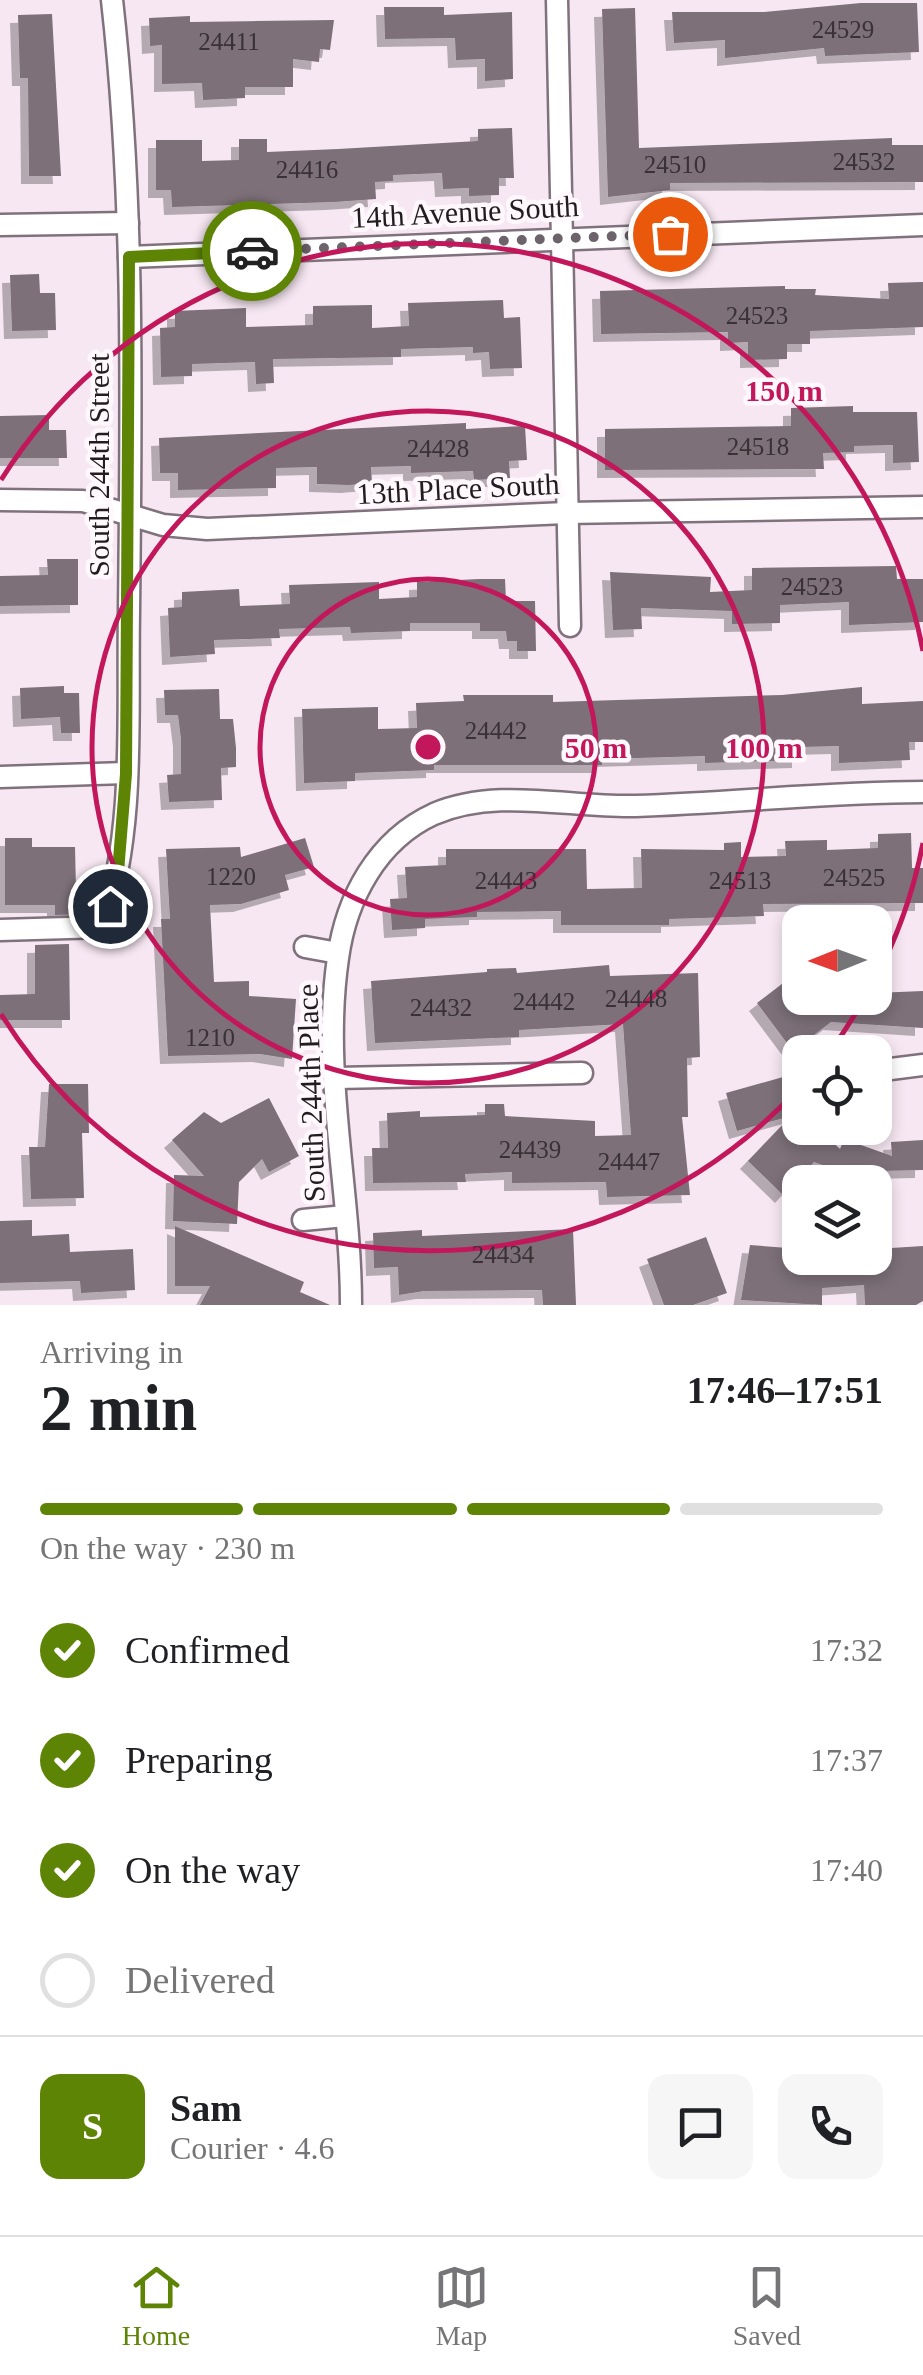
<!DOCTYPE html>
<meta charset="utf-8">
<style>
:root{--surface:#fff;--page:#f6f6f6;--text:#202124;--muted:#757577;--line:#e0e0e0;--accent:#5e8406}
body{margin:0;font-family:Georgia,serif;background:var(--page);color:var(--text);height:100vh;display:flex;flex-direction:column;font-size:38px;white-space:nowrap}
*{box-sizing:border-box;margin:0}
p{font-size:32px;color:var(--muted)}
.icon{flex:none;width:55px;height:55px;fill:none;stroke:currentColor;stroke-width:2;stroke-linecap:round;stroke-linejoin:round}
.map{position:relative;height:1305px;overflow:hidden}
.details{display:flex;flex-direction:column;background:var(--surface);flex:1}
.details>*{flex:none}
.needle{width:65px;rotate:269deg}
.controls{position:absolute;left:782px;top:905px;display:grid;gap:20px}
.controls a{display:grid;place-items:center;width:110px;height:110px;border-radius:20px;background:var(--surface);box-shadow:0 5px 15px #0003;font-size:50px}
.pin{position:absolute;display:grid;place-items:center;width:85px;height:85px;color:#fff;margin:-42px;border:5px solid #fff;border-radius:50%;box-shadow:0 2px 10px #0007}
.courier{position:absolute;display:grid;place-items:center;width:100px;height:100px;margin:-50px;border:8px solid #5e8406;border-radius:50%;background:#fff;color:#222;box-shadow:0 2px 12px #0007}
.head em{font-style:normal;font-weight:800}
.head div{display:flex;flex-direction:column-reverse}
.head{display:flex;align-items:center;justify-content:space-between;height:170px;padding:0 40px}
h1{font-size:65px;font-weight:800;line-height:75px}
.bar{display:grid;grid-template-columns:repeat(4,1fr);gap:15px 10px;align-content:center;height:120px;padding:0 40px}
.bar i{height:12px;border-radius:8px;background:var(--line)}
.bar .on{background:var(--accent)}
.bar p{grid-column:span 4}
.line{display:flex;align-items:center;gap:25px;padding:0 40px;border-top:2px solid var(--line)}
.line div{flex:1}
.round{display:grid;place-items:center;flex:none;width:105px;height:105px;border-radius:20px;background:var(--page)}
ol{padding:0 40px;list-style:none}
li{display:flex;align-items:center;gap:30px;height:110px}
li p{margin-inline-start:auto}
li .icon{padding:10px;border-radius:50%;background:var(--accent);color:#fff;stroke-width:4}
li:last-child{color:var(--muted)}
li i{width:55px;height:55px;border:5px solid var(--line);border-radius:50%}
.menu{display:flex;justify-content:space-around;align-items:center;height:140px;border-top:2px solid var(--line);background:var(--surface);font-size:28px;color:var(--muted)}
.menu a{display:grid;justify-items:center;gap:5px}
.menu .on{color:var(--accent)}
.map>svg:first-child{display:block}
</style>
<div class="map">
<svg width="923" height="1305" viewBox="0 0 923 1305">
<defs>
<filter id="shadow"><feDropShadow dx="-8" dy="8" stdDeviation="0" flood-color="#0004"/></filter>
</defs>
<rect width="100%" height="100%" fill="#f7e7f2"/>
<g fill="#7d6f79" filter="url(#shadow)">
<path d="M861,3H917L919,52L825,56L824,48L725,58V40L674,43L672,12H764Z"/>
<path d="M384,7H444V15L512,12L513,79L485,81V59L456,60L455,38L385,39Z"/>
<path d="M635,8L639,148L892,138V145H923V182L670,183V190L608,197L602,9Z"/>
<path d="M52,14L61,176H29L28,78H20L18,15Z"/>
<path d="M190,16V22L334,20L330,50L320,49L319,62L293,59V87H245V98L203,100L202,83L162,84V45L150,46L149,18Z"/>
<path d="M512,128L514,178H499V195L469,196V188L443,189L442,173L393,175V181L375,182L376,199L334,202L172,207L171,190H156V140H202V161L239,160V139H267V152L338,149L478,141V129Z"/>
<path d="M39,274L40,293H55L56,330L12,331L10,275Z"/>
<path d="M923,282V327L810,331V344H787V359L748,360V342L728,343V332L601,334L600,291L785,286V289H816L815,295L889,299L888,283Z"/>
<path d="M503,300L504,318L520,317L522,368L490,369L489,352L473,353V347L401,349V357L273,359L274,383L256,384L255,362L192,364V376L161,377L160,328L175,327V311L246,308V327L313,325V306L372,305V328L409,326L408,303Z"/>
<path d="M853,406V412H917L919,462L893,463V445L854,446V452L823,453L824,469L605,470V429L791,426V408Z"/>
<path d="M49,415V430H66L67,458H0V416Z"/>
<path d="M466,423V429L525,426L527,460L509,461L510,478L474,480L473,471L411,473V466L371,467L372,483L349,485L317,484V467L276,468V488L178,490V473H160L159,438Z"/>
<path d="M47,559H78V605L0,606V576L48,575Z"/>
<path d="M896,566L897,579H923V622L849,625V602L780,605V623L732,624V611L641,608L642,629L613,630L610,572L711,577L710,592L752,590V568Z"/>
<path d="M479,579H505L506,601H535L536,651H517V641H507L506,631H480V623H410V631L351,633L350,627L279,629L280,638L214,640L215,654L170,657L168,608L182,607V592L239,589L240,606L290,604L289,585L379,582V599L417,597V582Z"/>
<path d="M64,686V693H79L80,733H61L60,717L21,719L20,688Z"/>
<path d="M862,687V704L923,701V742H909L910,760L839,763V746L800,747V760L705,763V756L602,759V765H434V770L355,773V781L304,783L302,709L378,707V729L417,728L416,703L464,701L463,695H553V702L782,695Z"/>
<path d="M219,689L220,719H233L236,748V767L221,768L222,800L169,802L167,775L181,774V739L178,715H165L164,690Z"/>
<path d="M911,833L912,868H923V903L763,904L764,916L669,919V925H561V911L477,912V917L425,919V928L392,930L390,899L407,898L405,867L446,865V849H586L587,889L642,888L641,849L724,850V843L741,842V857L786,856L785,841L827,840V850L878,848V834Z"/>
<path d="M5,838H32V847H75L76,890L88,889V914L55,915V905H5Z"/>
<path d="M305,838L314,867L285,875L289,890L241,904L210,905L214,982L249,981V996L296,999L292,1059L260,1054L168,1056L161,919H170L166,849L240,847L241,857Z"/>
<path d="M69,944L70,1020H0V995L35,994V945Z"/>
<path d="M609,965L610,976L698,973L700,1057L687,1058L688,1117H682L690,1195L607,1197L606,1182L512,1183V1172L465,1174L466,1182L373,1183L372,1148H388L387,1113L420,1111V1117L485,1115V1104H504L505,1116L595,1121V1136L631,1135L623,1024L519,1030V1037L375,1043L371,981L487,972V969L516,968L517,973Z"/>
<path d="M800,970V998H875V993L923,991V1028L831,1022L793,1051L757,1003Z"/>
<path d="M790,1075L800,1107V1128H818L840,1149L844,1139L892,1156L891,1142L923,1140V1170L880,1171L876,1184L814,1162L783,1195L748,1161L791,1116L737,1131L726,1093Z"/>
<path d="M49,1084H88L89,1133H82L84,1198L31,1199L29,1147H45Z"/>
<path d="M269,1098L299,1156L269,1172L262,1159L239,1182L237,1224L173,1221L174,1175L204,1176L172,1140L204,1112L221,1123Z"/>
<path d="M32,1220V1236L69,1234L70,1252L133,1249L135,1290L81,1293L80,1281L0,1283V1221Z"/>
<path d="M175,1226L304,1282L300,1292L330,1305H200L210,1286H175Z"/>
<path d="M573,1229L576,1305H543L542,1290L424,1291L399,1295L398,1267L374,1268L373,1233L422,1230V1236Z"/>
<path d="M706,1237L727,1293L693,1305H664L647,1259Z"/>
<path d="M750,1245L800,1249V1258H875V1249L923,1246V1301L916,1305H865L864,1285L822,1288V1305L741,1300Z"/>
</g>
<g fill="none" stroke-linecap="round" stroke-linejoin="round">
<defs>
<g id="street">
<path d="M557,0L570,626"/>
<path d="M0,225L128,223"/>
<path d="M129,257L923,225"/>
<path d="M0,500L83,501L163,525L207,529L566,513L923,507"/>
<path d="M0,777L126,773"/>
<path d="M0,930L103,927C136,828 127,716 129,612C131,408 135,203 112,0"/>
<path d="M305,947L338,953"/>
<path d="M875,1071L923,1065"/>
<path d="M336,1078L582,1073"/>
<path d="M303,1220L345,1216"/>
<path d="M351,1305C351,1190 321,1073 338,958C346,899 377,840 434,814C497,787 570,808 636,806C732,803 827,792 923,792"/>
</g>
</defs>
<use href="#street" stroke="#80727c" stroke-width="25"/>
<use href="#street" stroke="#fff" stroke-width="20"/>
</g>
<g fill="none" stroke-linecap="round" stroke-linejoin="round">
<path stroke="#6d636a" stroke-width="10" stroke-dasharray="0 18" d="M252,251L670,234"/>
<path stroke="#5e8406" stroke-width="12" d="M110,906L117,884L126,774L129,257L252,251"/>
</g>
<g fill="none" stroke="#c2185b" stroke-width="5">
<circle cx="428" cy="747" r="168"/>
<circle cx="428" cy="747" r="336"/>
<path d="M923 843A504 504 0 0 1 875 980M864 999A504 504 0 0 1 831 1050M800 1087A504 504 0 0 1 1 1014M1 480A504 504 0 0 1 923 651"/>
</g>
<g text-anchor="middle" stroke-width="9" stroke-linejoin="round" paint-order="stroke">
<g font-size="25" fill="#393136">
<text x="843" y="38">24529</text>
<text x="229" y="50">24411</text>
<text x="864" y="170">24532</text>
<text x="675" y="173">24510</text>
<text x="307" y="178">24416</text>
<text x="757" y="324">24523</text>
<text x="758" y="455">24518</text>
<text x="438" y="457">24428</text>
<text x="812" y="595">24523</text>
<text x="496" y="739">24442</text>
<text x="231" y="885">1220</text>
<text x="854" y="886">24525</text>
<text x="506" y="889">24443</text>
<text x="740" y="889">24513</text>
<text x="636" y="1007">24448</text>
<text x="544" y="1010">24442</text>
<text x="441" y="1016">24432</text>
<text x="210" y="1046">1210</text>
<text x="530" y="1158">24439</text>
<text x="629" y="1170">24447</text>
<text x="503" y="1263">24434</text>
</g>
<g font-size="30" fill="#221c20" stroke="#fef8fc">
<text transform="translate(465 212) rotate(-3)" y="10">14th Avenue South</text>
<text transform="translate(99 465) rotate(-90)" y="10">South 244th Street</text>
<text transform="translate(458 489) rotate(-3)" y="10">13th Place South</text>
<text transform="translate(311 1093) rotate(-92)" y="10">South 244th Place</text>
</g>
</g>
<circle cx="428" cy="747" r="15" fill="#c2185b" stroke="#fef8fc" stroke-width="5"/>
<g font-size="30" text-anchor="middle" font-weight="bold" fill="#c2185b" stroke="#fef8fc" stroke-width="9" stroke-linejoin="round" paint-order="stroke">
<text x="784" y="401">150 m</text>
<text x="596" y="758">50 m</text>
<text x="764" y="758">100 m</text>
</g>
</svg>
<div class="controls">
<a><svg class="needle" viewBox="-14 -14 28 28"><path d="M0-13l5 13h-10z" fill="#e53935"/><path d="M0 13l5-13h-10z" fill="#757577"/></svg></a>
<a><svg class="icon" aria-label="locate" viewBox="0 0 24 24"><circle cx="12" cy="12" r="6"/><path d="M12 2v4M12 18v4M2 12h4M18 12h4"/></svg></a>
<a><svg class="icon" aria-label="layers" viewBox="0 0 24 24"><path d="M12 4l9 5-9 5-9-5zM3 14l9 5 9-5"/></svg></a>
</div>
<div class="pin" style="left:670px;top:234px;background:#ea580c"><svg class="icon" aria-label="bag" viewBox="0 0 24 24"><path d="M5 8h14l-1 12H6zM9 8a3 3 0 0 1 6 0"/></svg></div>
<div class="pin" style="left:110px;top:906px;background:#1f2937"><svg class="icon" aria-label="home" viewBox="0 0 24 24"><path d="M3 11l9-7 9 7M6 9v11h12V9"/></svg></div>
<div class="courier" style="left:252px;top:251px"><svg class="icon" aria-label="car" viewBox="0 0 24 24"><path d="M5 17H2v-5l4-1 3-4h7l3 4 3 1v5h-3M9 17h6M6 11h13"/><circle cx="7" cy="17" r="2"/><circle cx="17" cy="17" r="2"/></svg></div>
</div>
<section class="details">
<div class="head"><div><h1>2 min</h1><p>Arriving in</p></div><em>17:46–17:51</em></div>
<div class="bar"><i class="on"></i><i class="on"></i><i class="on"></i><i></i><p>On the way · 230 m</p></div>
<ol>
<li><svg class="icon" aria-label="check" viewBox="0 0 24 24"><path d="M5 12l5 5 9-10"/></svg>Confirmed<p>17:32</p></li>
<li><svg class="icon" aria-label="check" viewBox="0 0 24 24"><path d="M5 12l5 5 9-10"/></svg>Preparing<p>17:37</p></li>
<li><svg class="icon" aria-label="check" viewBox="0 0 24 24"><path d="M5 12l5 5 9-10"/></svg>On the way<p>17:40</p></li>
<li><i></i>Delivered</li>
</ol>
<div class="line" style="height:180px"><b class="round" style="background:var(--accent);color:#fff">S</b><div><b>Sam</b><p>Courier · 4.6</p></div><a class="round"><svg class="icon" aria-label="chat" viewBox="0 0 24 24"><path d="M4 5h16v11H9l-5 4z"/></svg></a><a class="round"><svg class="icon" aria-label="phone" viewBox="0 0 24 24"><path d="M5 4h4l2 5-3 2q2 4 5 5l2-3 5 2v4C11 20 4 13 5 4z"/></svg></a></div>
</section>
<nav class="menu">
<a class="on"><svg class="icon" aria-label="home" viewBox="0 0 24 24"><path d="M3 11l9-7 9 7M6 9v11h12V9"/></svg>Home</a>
<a><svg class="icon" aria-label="map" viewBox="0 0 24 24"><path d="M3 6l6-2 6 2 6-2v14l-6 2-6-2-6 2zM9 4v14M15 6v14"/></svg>Map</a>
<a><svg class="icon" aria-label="saved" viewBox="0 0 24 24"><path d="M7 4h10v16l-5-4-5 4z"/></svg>Saved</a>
</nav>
